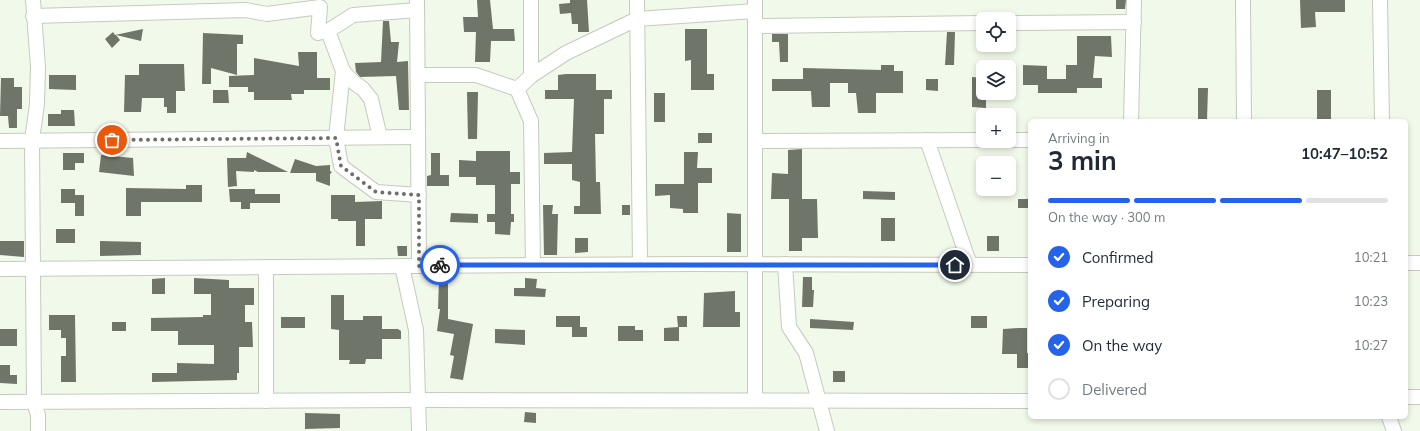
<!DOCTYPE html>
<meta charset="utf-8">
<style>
:root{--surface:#fff;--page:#f2f2f3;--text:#1f2937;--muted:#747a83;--line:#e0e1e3;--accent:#2563eb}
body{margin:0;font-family:Mulish,sans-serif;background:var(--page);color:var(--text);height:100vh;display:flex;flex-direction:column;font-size:15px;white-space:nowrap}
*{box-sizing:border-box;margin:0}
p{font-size:13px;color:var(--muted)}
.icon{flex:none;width:22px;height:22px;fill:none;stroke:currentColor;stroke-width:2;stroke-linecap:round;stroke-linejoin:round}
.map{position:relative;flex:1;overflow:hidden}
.drawer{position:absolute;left:1028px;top:119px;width:380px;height:300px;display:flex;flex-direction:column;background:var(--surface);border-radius:6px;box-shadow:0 2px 6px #0003}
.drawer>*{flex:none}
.fabs{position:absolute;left:976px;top:12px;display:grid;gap:8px}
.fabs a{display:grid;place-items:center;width:40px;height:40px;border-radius:6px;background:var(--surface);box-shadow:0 2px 6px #0003;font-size:20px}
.pin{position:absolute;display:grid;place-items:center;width:34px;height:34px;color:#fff;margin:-17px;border:2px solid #fff;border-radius:50%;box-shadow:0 1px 4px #0007}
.courier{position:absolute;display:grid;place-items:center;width:40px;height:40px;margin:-20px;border:3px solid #2563eb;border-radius:50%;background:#fff;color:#222;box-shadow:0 1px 5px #0007}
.summary em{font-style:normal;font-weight:700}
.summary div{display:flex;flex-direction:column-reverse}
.summary{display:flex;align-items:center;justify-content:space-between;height:68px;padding:0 20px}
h1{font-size:26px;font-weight:700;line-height:30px}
.bar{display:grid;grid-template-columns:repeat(4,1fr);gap:6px 4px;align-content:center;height:48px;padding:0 20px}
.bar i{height:5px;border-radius:3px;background:var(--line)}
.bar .on{background:var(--accent)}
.bar p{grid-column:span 4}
ol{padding:0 20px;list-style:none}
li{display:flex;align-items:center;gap:12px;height:44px}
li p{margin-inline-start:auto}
li .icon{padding:4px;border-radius:50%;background:var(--accent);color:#fff;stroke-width:4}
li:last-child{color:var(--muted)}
li i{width:22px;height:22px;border:2px solid var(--line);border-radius:50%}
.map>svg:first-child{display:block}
</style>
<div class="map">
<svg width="1420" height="431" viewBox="0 0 1420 431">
<rect width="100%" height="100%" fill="#f1f9ea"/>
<g fill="#6f7568">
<path d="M477,0H490L493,29H514L515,41H491L490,62H475L476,32H464L463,17H478Z"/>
<path d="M570,0H587L589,32H578V24H572L571,13L560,14L559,4L570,3Z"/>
<path d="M1116,0H1126L1125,9H1116Z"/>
<path d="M1300,0H1345V12H1315L1316,27L1301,28Z"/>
<path d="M383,21H389L391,42H399L397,62L408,61L409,110H399L396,76L360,77L356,72L355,63L381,62Z"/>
<path d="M143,29L141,41L116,35L120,40L112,48L105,39L113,32L115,35Z"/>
<path d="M685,29H707V74H714V90H691V60L685,61Z"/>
<path d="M947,32H955L954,65H945Z"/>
<path d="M203,33L243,35V44H237V75L211,68V84H202Z"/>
<path d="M772,34H788V62H780L779,42H772Z"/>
<path d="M1077,36H1111L1112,57L1095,56L1093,78H1102V88H1077V93H1038V85H1023V65L1047,66V79H1066V65H1077Z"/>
<path d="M298,52H317V78H330V90H304V94H291L292,100H254V92H248V87H229V76L254,75V58L299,66Z"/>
<path d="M139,64H184L185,91H176V113H167V107H164V98H142L141,112H124L125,75H139Z"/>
<path d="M881,65H894V71H903V93H876V113H858L856,93H848V83H830V107H812L811,91H772V79H803V68L881,70Z"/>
<path d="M566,74H596V90H612V99H604V134H595L596,182H600L601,214H574V206H580V182L572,180V164H544V153L572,152L574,99H545V90H558V75Z"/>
<path d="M49,75H76V90L49,89Z"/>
<path d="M972,77L983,78V93H986V108L972,107Z"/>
<path d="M1,78H14V87H22V109H17V128H9L8,116H0Z"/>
<path d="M926,79H938V91L926,90Z"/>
<path d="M1198,88H1208L1207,121H1198Z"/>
<path d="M213,90H228L229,103H213Z"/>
<rect x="1317" y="90" width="14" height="29"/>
<path d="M467,92H478L477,139H468Z"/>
<rect x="654" y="93" width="11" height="29"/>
<path d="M61,110H74L75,126H48V114H61Z"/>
<rect x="698" y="133" width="14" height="10"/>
<path d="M802,149V199H817L818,238H802V251H789V199H771L772,173L788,174V150Z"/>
<path d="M476,151H510V172H520V184H511V214H514V222H511L510,235L495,234V222H487V214H495V185H476V177H459V160L476,161Z"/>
<path d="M247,152L288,172H258L254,170V172L236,171L237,186L228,187L227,158H246Z"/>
<path d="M684,152H698L697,168H712V183H698V213H683V209L670,208V195L655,196V184H684Z"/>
<path d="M63,153H84V163H75V170H63Z"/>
<path d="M431,153H440V175H449V186H427V176L431,175Z"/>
<path d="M101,155L133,158L134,176L99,172Z"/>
<path d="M295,159L316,166L330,165V171L332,172L330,174V186L316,181V173H290Z"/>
<path d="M186,185H202V202H141V216H126V188L186,189Z"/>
<rect x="61" y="189" width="14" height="14"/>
<path d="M229,189H255V194H280V203H250V209H241V202H230Z"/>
<path d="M863,191L895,192V200L863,199Z"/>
<rect x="75" y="195" width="9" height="21"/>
<path d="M331,195H355V202L382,201V219H365V246H356V221H338V219H331Z"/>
<rect x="1018" y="199" width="12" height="9"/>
<path d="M543,205H553L552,214H558L557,255H544Z"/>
<rect x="622" y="205" width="8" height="10"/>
<path d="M451,213L478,214V223L450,222Z"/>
<path d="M727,213L741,214V252H727Z"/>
<rect x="881" y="218" width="14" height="23"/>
<rect x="56" y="229" width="19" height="14"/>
<rect x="987" y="236" width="12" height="15"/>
<path d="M575,238H588V252L575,253Z"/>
<path d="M0,241H24V257L0,255Z"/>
<path d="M100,241L141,242V255L100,256Z"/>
<path d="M397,246H407V256H398Z"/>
<path d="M803,277H812V290H814L813,307H802Z"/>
<path d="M165,278V294H152V279Z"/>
<path d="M194,278L229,280V288H254V305H245V322H252L253,347H239V373H237V380L152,382V373H177V363L214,364V345H178V331H151V318L203,317V315H211V294H194Z"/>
<path d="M525,278L537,279L536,288L546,289L545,297L514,296V288H525Z"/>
<path d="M439,280H448V319L473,324L463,380L450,378L454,356L450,355L454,334L437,331L440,309H438Z"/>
<path d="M735,291V312H740V327H703L704,293Z"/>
<path d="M331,295H344V320H363V316H382V329H398L401,331V339H382V359H366L365,364H349L350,360H339V330L331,329Z"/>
<path d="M49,315H75L76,382H61V356H66V338H61V330H49Z"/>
<rect x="556" y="316" width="24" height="11"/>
<path d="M677,316H687V327H678Z"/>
<rect x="971" y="316" width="16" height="12"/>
<rect x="281" y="317" width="24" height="11"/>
<path d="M810,319L854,322L853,330L810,328Z"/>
<rect x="112" y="322" width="14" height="9"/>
<path d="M618,326H635V330H643V341H618Z"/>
<rect x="572" y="327" width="15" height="10"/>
<path d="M679,327V341H664V328Z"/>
<path d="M1018,328H1027V353H1030V368H1017V354H1002L1003,329Z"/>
<rect x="0" y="329" width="17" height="17"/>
<path d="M495,329L525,330V345L495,343Z"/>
<path d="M0,365H10V375H17V384L0,383Z"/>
<rect x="833" y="371" width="12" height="11"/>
<path d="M525,412L536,413V423L524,422Z"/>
<path d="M305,413L340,414V428L305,429Z"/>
</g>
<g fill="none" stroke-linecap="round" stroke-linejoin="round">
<defs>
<g id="minor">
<path d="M33,0L38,67L37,104L32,140L34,402L38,415V431"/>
<path d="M417,0L419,265"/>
<path d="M531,0V76"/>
<path d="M637,0L640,264"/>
<path d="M1243,0L1244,121"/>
<path d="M1380,0L1382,121"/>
<path d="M33,16L246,10L267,14L320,7L318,33L328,31L353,15L417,10"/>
<path d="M1009,23L1134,22"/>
<path d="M755,26L983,23"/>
<path d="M328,31L343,71L352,81L363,89L371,99L380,137"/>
<path d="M343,71L336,138L341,166L376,192L419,195"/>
<path d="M418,75H476L517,89L531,121L533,265"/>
<path d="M517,89L531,76L566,53L637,19L755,11"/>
<path d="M1131,121L1134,0"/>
<path d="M927,140L970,265"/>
<path d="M1009,140H1030"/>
<path d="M0,141L418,137"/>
<path d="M755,141L983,140"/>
<path d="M1406,263H1420"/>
<path d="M785,264L789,327L806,353L827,431"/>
<path d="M402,266L416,330L419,431"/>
<path d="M266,267V401"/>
<path d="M0,269L691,264L1030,265"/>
<path d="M1406,397H1420"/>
<path d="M755,400V0"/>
<path d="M0,402L419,400L1030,401"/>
<path d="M1389,417L1394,431"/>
</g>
</defs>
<use href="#minor" stroke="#c4cbbd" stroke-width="16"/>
<use href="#minor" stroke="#fff" stroke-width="14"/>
</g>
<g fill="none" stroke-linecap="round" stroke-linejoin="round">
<path stroke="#6c7168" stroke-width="4" stroke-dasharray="0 7.2" d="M112,140L336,138L341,166L376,192L419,195V266L440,265"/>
<path stroke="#2563eb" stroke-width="5" d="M440,265H955"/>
</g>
</svg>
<div class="fabs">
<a><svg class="icon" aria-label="locate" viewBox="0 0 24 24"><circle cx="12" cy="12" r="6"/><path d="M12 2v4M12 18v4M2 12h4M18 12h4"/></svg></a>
<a><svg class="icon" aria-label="layers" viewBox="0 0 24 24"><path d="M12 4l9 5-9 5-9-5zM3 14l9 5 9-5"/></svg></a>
<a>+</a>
<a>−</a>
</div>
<div class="pin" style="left:112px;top:140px;background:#ea580c"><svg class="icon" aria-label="bag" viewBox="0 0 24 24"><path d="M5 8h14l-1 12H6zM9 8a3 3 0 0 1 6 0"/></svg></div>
<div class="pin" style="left:955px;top:265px;background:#1f2937"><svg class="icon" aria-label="home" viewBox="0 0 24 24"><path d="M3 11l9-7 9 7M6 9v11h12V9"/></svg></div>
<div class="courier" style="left:440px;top:265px"><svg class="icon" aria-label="bike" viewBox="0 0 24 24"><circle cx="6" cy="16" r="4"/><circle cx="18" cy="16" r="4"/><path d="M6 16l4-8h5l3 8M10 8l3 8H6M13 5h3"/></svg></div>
<section class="drawer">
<div class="summary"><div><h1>3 min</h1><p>Arriving in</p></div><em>10:47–10:52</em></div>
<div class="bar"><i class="on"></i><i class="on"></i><i class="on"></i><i></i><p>On the way · 300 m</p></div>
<ol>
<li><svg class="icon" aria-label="check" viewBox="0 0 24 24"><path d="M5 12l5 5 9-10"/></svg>Confirmed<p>10:21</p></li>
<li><svg class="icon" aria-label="check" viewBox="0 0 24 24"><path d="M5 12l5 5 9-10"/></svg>Preparing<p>10:23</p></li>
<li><svg class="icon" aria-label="check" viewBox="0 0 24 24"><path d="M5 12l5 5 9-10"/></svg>On the way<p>10:27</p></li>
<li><i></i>Delivered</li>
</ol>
</section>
</div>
